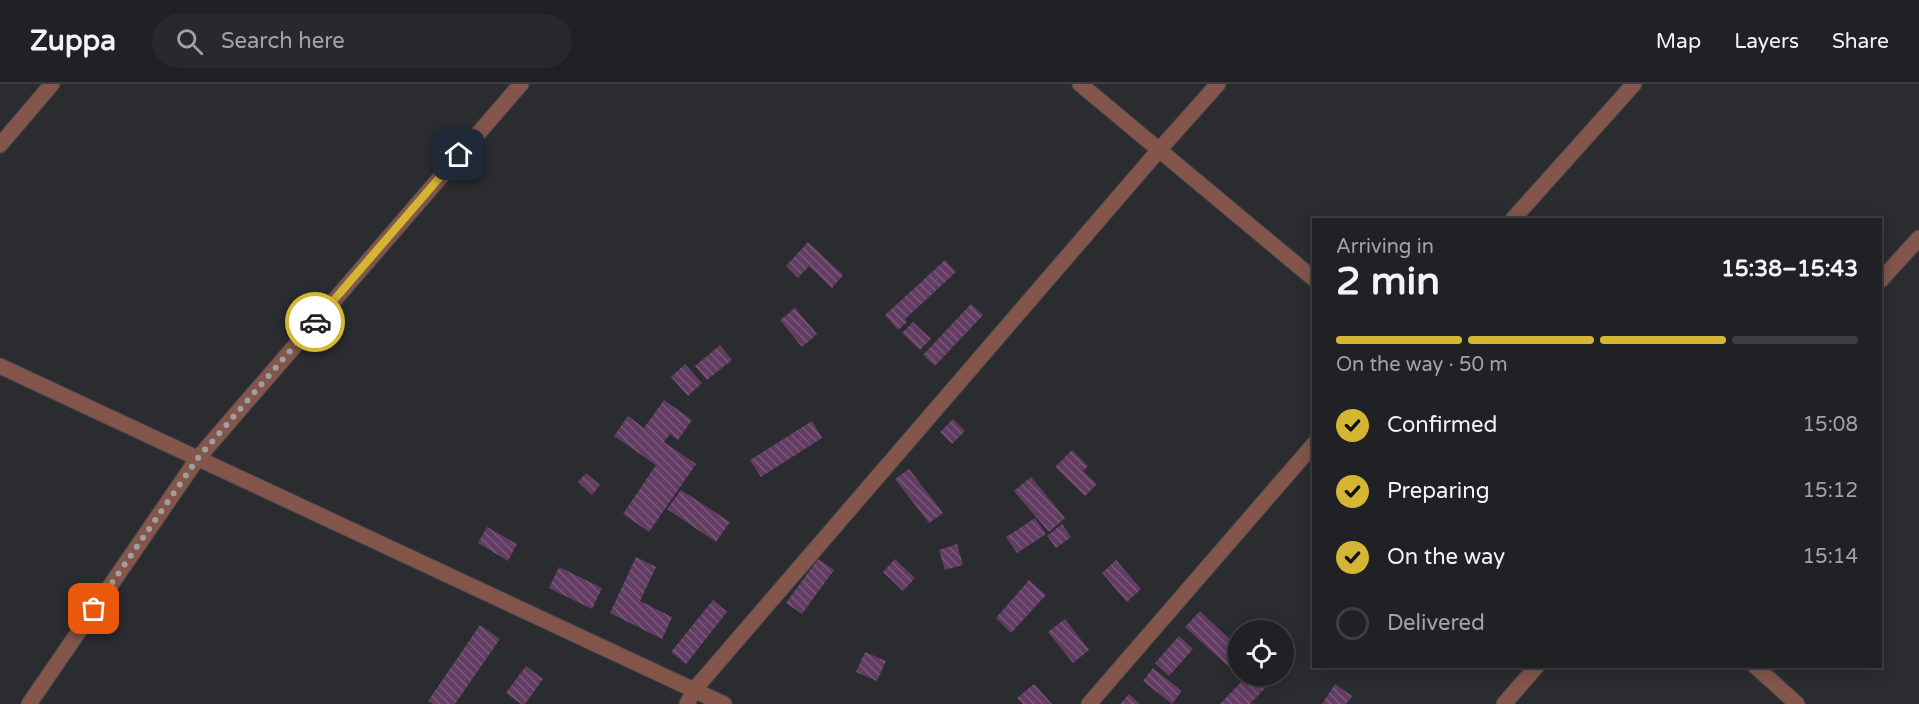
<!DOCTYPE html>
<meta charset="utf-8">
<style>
:root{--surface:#202124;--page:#28292c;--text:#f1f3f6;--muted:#a2a3a6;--line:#3d3e41;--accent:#d5b534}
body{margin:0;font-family:"Varela Round",sans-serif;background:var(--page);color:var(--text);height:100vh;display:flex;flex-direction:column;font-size:22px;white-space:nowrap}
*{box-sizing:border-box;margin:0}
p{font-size:20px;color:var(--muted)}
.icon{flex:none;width:33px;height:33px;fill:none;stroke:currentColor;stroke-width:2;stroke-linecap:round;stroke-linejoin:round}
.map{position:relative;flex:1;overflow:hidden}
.sheet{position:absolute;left:1312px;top:134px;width:570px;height:450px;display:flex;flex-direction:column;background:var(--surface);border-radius:0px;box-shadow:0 3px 15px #0003,0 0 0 2px var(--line)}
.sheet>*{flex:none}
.buttons{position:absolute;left:1228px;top:536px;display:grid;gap:12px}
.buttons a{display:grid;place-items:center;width:66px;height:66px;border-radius:50%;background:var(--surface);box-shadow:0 3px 15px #0003,0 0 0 2px var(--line);font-size:30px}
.pin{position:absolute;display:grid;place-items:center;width:51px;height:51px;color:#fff;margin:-26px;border-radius:12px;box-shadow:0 3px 9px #0006}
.courier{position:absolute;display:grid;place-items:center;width:60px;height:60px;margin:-30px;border:4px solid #d5b534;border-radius:50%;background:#fff;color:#222;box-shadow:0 2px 8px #0007}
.headline em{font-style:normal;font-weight:700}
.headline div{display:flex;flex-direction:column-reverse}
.headline{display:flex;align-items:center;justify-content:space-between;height:102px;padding:0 24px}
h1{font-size:39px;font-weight:700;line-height:45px}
.bar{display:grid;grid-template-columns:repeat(4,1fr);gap:9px 6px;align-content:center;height:72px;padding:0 24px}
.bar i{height:8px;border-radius:4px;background:var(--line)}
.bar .current{background:var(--accent)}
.bar p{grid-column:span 4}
ol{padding:0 24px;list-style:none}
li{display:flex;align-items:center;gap:18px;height:66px}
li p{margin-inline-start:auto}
li .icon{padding:6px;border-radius:50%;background:var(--accent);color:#111;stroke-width:4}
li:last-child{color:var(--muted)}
li i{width:33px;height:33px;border:3px solid var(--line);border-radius:50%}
header{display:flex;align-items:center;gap:36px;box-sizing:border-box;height:84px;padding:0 30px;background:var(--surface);border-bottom:2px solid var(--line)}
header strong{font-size:28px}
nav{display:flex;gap:33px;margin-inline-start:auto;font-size:21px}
.search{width:420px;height:54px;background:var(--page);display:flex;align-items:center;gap:15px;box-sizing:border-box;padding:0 21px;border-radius:33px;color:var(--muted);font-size:22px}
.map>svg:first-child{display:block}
</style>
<header>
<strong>Zuppa</strong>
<div class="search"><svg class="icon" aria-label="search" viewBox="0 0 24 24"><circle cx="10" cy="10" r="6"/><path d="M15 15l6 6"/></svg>Search here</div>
<nav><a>Map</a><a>Layers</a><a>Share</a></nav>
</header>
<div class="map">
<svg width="1919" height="620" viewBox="0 0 1919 620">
<defs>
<pattern id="building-back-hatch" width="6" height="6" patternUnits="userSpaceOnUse" patternTransform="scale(1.5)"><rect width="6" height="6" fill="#633c64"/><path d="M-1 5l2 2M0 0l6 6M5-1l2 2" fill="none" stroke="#79587a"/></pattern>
</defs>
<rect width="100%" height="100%" fill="#2b2c30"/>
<g fill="url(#building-back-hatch)">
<path d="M808,158L843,191L832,204L809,182L798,194L786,182Z"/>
<path d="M945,176L956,188L905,235L907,238L898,246L885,231Z"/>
<path d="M971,220L983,231L935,282L923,271Z"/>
<path d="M795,224L817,250L802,263L780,236Z"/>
<path d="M913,238L931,255L920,266L902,249Z"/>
<path d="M720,261L732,276L707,296L695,282Z"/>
<path d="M685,280L702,299L688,312L671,293Z"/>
<path d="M664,316L692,336L678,356L670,350L664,358L696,380L649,448L623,430L656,381L614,352L628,332L644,344Z"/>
<path d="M953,335L965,347L952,360L940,348Z"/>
<path d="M812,337L822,354L761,393L750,376Z"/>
<path d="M1072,366L1088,382L1083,387L1097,400L1085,412L1055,383Z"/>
<path d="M909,385L943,429L929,439L895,395Z"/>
<path d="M586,389L600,401L592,411L578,398Z"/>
<path d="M1031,393L1065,434L1049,448L1014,407Z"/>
<path d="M681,406L730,438L716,458L667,425Z"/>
<path d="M1035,434L1046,450L1017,469L1006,453Z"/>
<path d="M1062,440L1071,453L1056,464L1047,452Z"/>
<path d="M487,443L517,460L508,477L478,459Z"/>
<path d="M957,460L963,481L945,486L939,466Z"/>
<path d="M636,473L656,483L640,517L672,533L662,555L610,529Z"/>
<path d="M818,475L834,486L802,530L786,519Z"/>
<path d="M895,475L915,494L903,507L883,488Z"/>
<path d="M1116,476L1141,505L1127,518L1102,489Z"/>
<path d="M559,483L602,504L592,525L549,504Z"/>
<path d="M1029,496L1046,511L1011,549L996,534Z"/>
<path d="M713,516L727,528L686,580L671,568Z"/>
<path d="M1200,527L1239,564V591H1268L1273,596L1250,620H1220L1243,596L1185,543Z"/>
<path d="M1065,535L1089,566L1073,579L1048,548Z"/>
<path d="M480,541L500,555L455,620H433L428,617Z"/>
<path d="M1179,552L1193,565L1169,592L1155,579Z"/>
<path d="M865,568L886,577L877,597L856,588Z"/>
<path d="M526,582L543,595L525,620H521L506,609Z"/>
<path d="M1153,584L1182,607L1172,620L1143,597Z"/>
<path d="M1034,600L1052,620H1023L1017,614Z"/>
<path d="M1335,600L1352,612L1346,620H1322Z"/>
<path d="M1129,610L1140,620H1120Z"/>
</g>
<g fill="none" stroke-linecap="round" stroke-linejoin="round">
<defs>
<g id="minor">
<path d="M1080,0L1314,195"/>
<path d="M0,61L52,0"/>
<path d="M1513,135L1634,0"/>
<path d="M1881,196L1919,154"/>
<path d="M0,282L724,620"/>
<path d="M1755,582L1797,620"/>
<path d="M29,620L198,374L521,0"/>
<path d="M687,620L694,606L1159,66L1218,0"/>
<path d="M1089,620L1314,360"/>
<path d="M1504,620L1537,582"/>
</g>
</defs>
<use href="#minor" stroke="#47484c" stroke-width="17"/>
<use href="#minor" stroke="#83554b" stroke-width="15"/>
</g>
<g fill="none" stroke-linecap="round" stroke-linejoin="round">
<path stroke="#9f9fa2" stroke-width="6" stroke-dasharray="0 10.8" d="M94,525L198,374L315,238"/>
<path stroke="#d5b534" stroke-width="8" d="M315,238L459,71"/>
</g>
</svg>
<div class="buttons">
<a><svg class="icon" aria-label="locate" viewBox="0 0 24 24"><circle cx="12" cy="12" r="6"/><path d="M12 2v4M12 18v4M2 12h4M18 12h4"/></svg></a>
</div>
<div class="pin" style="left:94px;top:525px;background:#ea580c"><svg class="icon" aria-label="bag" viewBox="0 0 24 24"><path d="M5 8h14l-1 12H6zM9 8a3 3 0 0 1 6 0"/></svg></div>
<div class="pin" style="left:459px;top:71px;background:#1f2937"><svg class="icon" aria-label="home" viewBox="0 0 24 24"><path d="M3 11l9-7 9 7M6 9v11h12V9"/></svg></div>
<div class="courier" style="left:315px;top:238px"><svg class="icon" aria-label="car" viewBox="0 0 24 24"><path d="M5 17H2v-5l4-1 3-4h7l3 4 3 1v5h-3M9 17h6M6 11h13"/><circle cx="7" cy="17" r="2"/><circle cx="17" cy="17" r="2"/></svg></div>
<section class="sheet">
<div class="headline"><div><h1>2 min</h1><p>Arriving in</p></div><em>15:38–15:43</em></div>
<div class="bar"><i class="current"></i><i class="current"></i><i class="current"></i><i></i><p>On the way · 50 m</p></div>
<ol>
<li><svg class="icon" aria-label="check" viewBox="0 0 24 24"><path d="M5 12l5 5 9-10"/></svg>Confirmed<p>15:08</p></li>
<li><svg class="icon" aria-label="check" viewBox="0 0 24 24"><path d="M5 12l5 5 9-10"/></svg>Preparing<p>15:12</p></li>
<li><svg class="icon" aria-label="check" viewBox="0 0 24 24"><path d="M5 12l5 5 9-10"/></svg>On the way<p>15:14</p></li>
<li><i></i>Delivered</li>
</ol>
</section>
</div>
